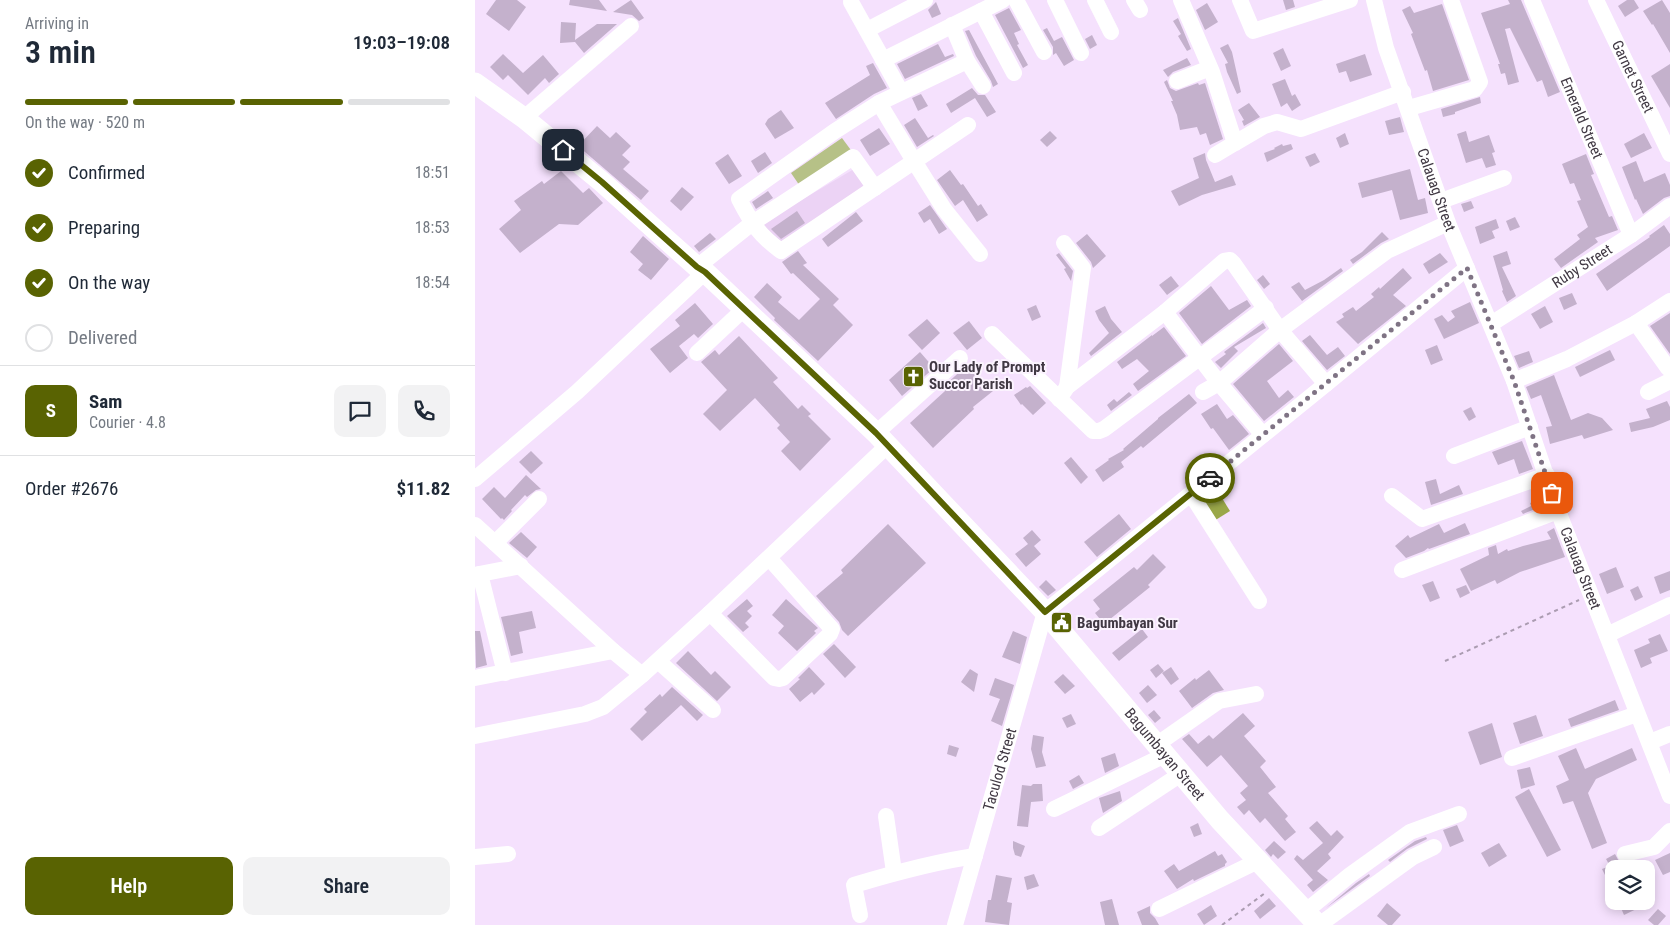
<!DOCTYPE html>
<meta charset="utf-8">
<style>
:root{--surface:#fff;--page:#f2f2f3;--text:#1f2937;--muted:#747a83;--line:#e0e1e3;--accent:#596302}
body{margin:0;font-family:"Roboto Condensed",sans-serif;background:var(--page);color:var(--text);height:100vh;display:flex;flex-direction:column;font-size:19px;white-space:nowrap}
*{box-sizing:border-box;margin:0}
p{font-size:16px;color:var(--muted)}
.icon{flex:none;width:28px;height:28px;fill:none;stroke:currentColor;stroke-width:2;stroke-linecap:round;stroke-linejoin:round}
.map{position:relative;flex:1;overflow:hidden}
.details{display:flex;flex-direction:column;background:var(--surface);width:475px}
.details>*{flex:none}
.controls{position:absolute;left:1130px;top:860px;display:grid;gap:10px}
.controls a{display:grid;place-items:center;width:50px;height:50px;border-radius:10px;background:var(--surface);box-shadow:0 2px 12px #0003;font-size:25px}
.pin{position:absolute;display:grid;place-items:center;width:42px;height:42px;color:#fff;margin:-21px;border-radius:10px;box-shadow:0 2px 8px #0006}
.courier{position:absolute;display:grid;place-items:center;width:50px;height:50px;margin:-25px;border:4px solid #596302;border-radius:50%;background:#fff;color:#222;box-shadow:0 1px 6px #0007}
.head em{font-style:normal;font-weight:600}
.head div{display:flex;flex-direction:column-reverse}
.head{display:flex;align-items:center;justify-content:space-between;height:85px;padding:0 25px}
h1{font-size:32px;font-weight:600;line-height:38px}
.bar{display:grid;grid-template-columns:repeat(4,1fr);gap:8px 5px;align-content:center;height:60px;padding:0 25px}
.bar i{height:6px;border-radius:4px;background:var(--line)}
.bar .on{background:var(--accent)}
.bar p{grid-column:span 4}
.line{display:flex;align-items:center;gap:12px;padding:0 25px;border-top:1px solid var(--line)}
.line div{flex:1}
.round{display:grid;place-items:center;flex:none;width:52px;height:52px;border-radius:10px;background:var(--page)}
ol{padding:0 25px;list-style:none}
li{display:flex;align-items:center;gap:15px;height:55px}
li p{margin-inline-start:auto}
li .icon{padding:5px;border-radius:50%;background:var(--accent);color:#fff;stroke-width:4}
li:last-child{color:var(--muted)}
li i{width:28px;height:28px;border:2px solid var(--line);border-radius:50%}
.button{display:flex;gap:10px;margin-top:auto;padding:10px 25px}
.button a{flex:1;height:58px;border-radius:10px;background:var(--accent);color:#fff;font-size:20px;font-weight:600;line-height:58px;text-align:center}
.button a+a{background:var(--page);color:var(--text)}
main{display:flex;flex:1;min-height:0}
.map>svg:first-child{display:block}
</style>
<main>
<section class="details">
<div class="head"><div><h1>3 min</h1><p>Arriving in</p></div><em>19:03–19:08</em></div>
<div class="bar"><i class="on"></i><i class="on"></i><i class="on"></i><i></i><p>On the way · 520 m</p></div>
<ol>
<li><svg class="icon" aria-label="check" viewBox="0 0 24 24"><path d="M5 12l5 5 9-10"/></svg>Confirmed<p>18:51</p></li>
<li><svg class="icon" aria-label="check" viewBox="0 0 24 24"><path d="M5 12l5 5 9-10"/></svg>Preparing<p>18:53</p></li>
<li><svg class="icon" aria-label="check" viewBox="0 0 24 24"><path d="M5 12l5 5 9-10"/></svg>On the way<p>18:54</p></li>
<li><i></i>Delivered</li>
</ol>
<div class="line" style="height:90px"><b class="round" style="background:var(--accent);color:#fff">S</b><div><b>Sam</b><p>Courier · 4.8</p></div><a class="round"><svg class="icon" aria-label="chat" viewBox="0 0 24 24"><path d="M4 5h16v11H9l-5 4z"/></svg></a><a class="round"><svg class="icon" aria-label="phone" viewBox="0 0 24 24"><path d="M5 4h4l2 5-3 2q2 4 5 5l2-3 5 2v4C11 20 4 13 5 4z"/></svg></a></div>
<div class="line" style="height:65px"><div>Order #2676</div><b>$11.82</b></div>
<div class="button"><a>Help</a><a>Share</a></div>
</section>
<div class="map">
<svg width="1195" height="925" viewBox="0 0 1195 925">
<rect width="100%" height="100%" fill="#f5e1fd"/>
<path fill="#ecd3f5" d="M379,169L392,191L307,249L284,225Z"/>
<path fill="#b6c187" d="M367,138L381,157L329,192L316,173Z"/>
<path fill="#9aa749" d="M742,490L755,511L739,521L727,500Z"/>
<g fill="#c4b1cc">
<path d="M21,0H42L51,7L34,31L11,14Z"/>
<path d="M95,0H124L132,11L94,5Z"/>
<path d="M156,0L169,18L164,21L157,15L138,12Z"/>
<path d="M808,0H818L820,7L811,10Z"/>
<path d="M1033,0H1046L1085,92L1073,97L1067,80L1062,82L1035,28L1030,29L1044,82L1033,85L1030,73L1026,74L1023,64H1025L1006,13L1035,4Z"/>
<path d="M1152,0H1159L1164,8L1150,17L1143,6Z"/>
<path d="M1187,0L1195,13V53L1178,24L1177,25L1168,11Z"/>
<path d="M461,2L466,14L457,18L453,10Z"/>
<path d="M732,3L743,22L730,30L721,10Z"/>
<path d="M967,4L994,80L958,91L952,70L950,71L936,34L938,33L927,10L935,6L939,13Z"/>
<path d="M534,8L546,30L539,33L544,44L542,45L553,65L548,68L520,15Z"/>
<path d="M703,18L716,49L712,51L703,36L706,34L698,21Z"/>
<path d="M86,22L101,23L100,40L122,24H142L109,53L100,42L85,43Z"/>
<path d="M572,28L579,41L587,37L599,60L589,66L581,53L578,55V47L568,30Z"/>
<path d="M494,30L523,84L518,87L516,81L501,56L490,31Z"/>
<path d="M617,35L622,45L615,49L610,39Z"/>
<path d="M463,44L470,57L478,54L479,56L430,79L422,64Z"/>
<path d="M753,44L757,52L766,92L762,94L752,72L750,64L753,63L745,48Z"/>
<path d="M808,48L816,66L806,71L798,53Z"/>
<path d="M28,54L48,73L68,55L84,74L74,83L70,78L53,95L33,75L28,80L15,67Z"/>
<path d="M890,54L897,75L875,82L871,71L864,73L861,64Z"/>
<path d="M712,58L716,65L698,72L693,77L688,70Z"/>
<path d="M398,63L412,88L399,94L361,119L350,103L395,75L391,66Z"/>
<path d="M1195,64V108L1176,76Z"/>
<path d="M810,79L817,96L820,94L826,105L817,111L812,103L806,107L797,84Z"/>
<path d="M692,80L695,88L701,91L723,83L724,85L730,83L748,139L735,145L731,133L725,135L722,127L705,130L702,115L696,101H698L689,82Z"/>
<path d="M497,88L503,95H510L521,112L512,117L500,98L476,113L471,104Z"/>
<path d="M446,94L453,106L443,111L437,98Z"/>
<path d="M1005,97L1006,103L980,112V114L968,117L966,109Z"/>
<path d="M774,103L785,117L769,126L767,121L769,120L763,110Z"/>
<path d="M306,110L319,128L300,139L290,124L293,119Z"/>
<path d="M925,117L929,132L914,135L910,121Z"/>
<path d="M440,118L453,138L458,135L459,136L442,147L429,125Z"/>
<path d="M122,126L135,138L141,132L156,146L147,155L155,162L148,169L174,191L166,200L103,146Z"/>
<path d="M404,128L415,144L395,156L385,140Z"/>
<path d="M575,131L582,138L572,147L565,140Z"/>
<path d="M991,131L994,142L1014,135L1020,152L1017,153L1021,165L1011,168L1007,158L991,163L982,134Z"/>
<path d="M870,133L874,144L865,148L861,138Z"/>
<path d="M1169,133L1177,148L1156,158L1149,144Z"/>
<path d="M807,144L808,146L816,144L818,149L792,162L789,153L800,149L799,148Z"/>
<path d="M290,152L297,163L283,173L276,161Z"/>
<path d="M730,153L731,160L740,182L757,175L761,185L727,195L704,206L696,191L724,178L718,158Z"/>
<path d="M840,153L845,162L835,167L830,157Z"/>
<path d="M253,154L267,176L254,184L240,163Z"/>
<path d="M1111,154L1119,174L1116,175L1134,217L1137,216L1143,230L1120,238L1123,242L1086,268L1079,259L1105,239L1102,235L1113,227L1102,201L1106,200L1099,183L1095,184L1087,164Z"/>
<path d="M1161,161L1169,182L1190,173L1195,185V196L1189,198L1168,214L1161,199L1160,200L1147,167Z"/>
<path d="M935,169L943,200L950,198L953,213L925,220L917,190L887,198L883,183Z"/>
<path d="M475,170L486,185L488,184L503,206L506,204L513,215L502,222L488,200L480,206L462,180Z"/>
<path d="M86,171L108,193L114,188L128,203L103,225L84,224L45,253L24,229L46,210L39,201L67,181L69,184Z"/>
<path d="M207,187L219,197L206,211L195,201Z"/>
<path d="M293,191L298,198L281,209L277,202Z"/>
<path d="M996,201L999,208L989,212L986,204Z"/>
<path d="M455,205L472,229L464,234L455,219L449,223L443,213Z"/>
<path d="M322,211L330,223L306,239L296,229Z"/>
<path d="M381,212L388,221L353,247L347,239Z"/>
<path d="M1040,217L1045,227L1035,231L1031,221Z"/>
<path d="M1021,219L1024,228L1017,231L1020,238L1005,244L1000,227Z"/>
<path d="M1189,225L1195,234V246L1132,291L1121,274L1175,237L1174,236Z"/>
<path d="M907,232L914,239L906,243L878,264L875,260L887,252Z"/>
<path d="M235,233L241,239L224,252L219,246Z"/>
<path d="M612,234L631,256L618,268L616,262L601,243Z"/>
<path d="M168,236L194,259L176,280L163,270L168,264L155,252Z"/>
<path d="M323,251L332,263L328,265L364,299L358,305L378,325L343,361L299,320L300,318L279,297L292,283L307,297L303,302L324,320L345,299L318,273L316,274L307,262Z"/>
<path d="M1032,251L1036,264L1027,267L1041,296L1032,302L1027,291L1028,290L1018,256Z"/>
<path d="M584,253L598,271L596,281L589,269L591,268L581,255Z"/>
<path d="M965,253L973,262L954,274L948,264Z"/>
<path d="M866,268L868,271L827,301L816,287L824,282L830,290L849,280Z"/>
<path d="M928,268L937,278L918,295L931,306L883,344L861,322L869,317L867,314L878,307L881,311L899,297L896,294L904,287L905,289Z"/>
<path d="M788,275L795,284L789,289L782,280Z"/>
<path d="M696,276L704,286L692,295L684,285Z"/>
<path d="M736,286L754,310L772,300L776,306L727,344L704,313Z"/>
<path d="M1097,293L1102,304L1089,310L1084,298Z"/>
<path d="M995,302L1004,323L969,339L959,319L967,315L973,322L980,317L976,311Z"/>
<path d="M220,303L238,324L223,338L219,334L204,346L213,358L195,373L175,349L205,326L200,320Z"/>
<path d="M561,305L566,317L557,321L552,309Z"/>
<path d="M630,306L636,319L647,332L616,356L614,353L634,333L624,320L620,311Z"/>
<path d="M1070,306L1078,322L1065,329L1056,314Z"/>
<path d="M1195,313V354L1175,326Z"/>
<path d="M452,319L465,333L447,350L433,335Z"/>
<path d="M494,321L507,338L492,350L478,333Z"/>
<path d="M788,323L791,328L759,347L763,351L746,368L740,362L751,354L749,352Z"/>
<path d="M689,327L711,356L663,391L658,384L674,371L662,359L647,369L642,362L677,335V336Z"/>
<path d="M835,335L852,355L863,347L870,356L852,370L827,341Z"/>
<path d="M264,336L303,378L298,382L323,409L327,405L336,414L333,416L356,439L325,471L306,451L315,442L302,428L305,425L280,398L245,431L228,414L252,390L226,362L240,350L244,355Z"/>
<path d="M804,344L818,361L792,381L804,398L813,390L819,397L789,421L758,384Z"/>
<path d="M962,345L968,360L956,365L950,350Z"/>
<path d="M1135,350L1140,360L1105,377L1100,367Z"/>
<path d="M1054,351L1058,362L1044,368L1039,356Z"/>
<path d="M445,352L459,368L427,396L414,380Z"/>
<path d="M493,364L518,391L498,407L499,409L458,448L435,423L470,391L467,388Z"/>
<path d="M1079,375L1096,420L1113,413L1127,418L1138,430L1109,439L1107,435L1075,444L1071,427L1077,426L1066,395L1056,399L1051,387Z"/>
<path d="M555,386L571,403L558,415L547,404L546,405L539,395L551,387L552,388Z"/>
<path d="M654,392L657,395L636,411L632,405L639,399L642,402Z"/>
<path d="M714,394L722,403L668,448L666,446L646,462L649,467L628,482L620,470L634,460L633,459L649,450L648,449L683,419V418Z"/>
<path d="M1192,401L1195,407V420L1178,427L1156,432L1154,423L1175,418L1171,409Z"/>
<path d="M742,404L752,419L758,415L774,434L754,450L738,428L736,429L726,414Z"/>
<path d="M996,407L1001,417L994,421L988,411Z"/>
<path d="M1047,441L1058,469L1044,474L1039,459L1023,465L1017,452Z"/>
<path d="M56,451L68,463L56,474L44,462Z"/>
<path d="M596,457L613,477L606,484L589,463Z"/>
<path d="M51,475L66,489L61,490L52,497L50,495L36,510L37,511L29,520L27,518L26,519L7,499L19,487L30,498Z"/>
<path d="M961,479L965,494L984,485L988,494L956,505L950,482Z"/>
<path d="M1068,497L1070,505L1048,514L1046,511L1056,506L1055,503Z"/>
<path d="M644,514L656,529L622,557L609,542Z"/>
<path d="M990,523L995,534L954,549L953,548L949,551L931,558L920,546L933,535L935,538L964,524L969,533Z"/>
<path d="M413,524L451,563L373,636L367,630L364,622L341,596L368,573L366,570Z"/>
<path d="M1079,528L1090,557L1045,572L1022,584L1020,580L996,591L985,569L1014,555L1013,548L1021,545L1023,554L1032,549L1033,551L1048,546L1076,539L1072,532Z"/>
<path d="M557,530L566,540L559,546L566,554L551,567L540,554L553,544L548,538Z"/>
<path d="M46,532L62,547L52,558L34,543Z"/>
<path d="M678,554L691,567L673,585L675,587L629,624L620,613L625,609L618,600L659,567L662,570Z"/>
<path d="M1141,567L1149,587L1132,594L1124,574Z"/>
<path d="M1195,571V590L1185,594L1179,577Z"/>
<path d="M571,580L581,590L573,596L564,587Z"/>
<path d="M958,581L965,598L955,602L947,585Z"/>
<path d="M991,585L995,593L985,598L981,589Z"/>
<path d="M1163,586L1168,597L1160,601L1155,590Z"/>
<path d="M272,599L278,606L272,611L277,616L270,623L274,627L268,632L252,616Z"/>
<path d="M311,599L343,628L339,631L341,633L322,651L303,633L309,626L297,615Z"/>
<path d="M57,611L61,628L44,632L48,653L36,656L26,617Z"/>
<path d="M667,629L673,637L644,661L637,653Z"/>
<path d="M0,631H5L12,665L1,668Z"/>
<path d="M538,631L552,637L545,664L527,657Z"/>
<path d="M1185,634L1193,651L1175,658L1177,663L1166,668L1159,650L1175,643L1173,639Z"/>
<path d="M359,644L381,667L370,678L348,654Z"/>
<path d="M213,651L236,675L240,671L256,687L242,701L201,663Z"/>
<path d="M683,664L689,671L681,678L675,670Z"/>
<path d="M334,667L350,684L339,695L337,692L325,702L314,689L325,679L323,678Z"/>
<path d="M696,667L704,679L696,685L687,673Z"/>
<path d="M495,669L503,674L499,692L486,682Z"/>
<path d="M734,670L749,690L738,693L717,708L704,691L720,678L721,680Z"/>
<path d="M588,674L600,686L590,694L579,682Z"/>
<path d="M520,678L539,685L527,726L516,721L525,699L514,695Z"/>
<path d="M673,685L682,695L672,703L664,693Z"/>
<path d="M197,687L228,715L222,721L206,705L167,741L155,729L172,712L169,709L185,694L187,697Z"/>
<path d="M1140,700L1144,710L1096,727L1093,719Z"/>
<path d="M679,710L686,718L680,723L673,715Z"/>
<path d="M768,713L780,726L769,736L791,761L785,767L801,787L793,793L813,816L810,819L821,832L810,841L790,818L785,823L774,810L769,815L762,807L771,800L765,793L773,786L746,755L732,767L707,739L714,734L723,744L734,735L738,739Z"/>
<path d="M596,714L601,724L592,728L587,718Z"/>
<path d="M1061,715L1068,736L1045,744L1038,723Z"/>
<path d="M1017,723L1027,757L1005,765L993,732Z"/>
<path d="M558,735L569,737L567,752L571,766L561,768L556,749Z"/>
<path d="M474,745L484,748L481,757L472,754Z"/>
<path d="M1101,748L1110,769L1157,748L1162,760L1121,779L1113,793L1132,843L1117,849L1098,801L1088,804L1081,786L1094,780L1083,756Z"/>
<path d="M640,753L644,766L630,773L626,758Z"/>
<path d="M1055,767L1060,785L1046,789L1042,770Z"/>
<path d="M604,775L609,783L598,789L594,781Z"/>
<path d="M558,784H567L568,801L556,802L553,827L542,826L547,785L556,786Z"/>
<path d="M1054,789L1086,850L1072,857L1040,797Z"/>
<path d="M645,791L647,801L628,813L624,798Z"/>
<path d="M842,821L856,836L862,830L869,837L853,854L856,858L842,871L853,880L838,892L832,885L838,880L819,859L822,855L828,860L848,843L834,828Z"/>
<path d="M723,823L727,834L719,837L715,827Z"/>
<path d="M982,825L989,841L975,847L968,830Z"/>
<path d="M951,837L952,839L932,849L915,862L913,860L940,841Z"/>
<path d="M538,841L550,846L546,857L540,855L538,848Z"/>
<path d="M799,841L811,852L803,859L798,854L796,857L790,850Z"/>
<path d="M1024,843L1032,856L1014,867L1006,853Z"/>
<path d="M740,851L743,856L747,854L752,862L750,864V866L719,881L718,879L702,889L689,871L699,864L704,871Z"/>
<path d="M1195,853V872L1188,875L1180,860Z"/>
<path d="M1140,854L1148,869H1139V893L1127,869L1135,866L1131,859Z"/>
<path d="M559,874L564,886L552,890L549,877Z"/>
<path d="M894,874L895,876L851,908L881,883Z"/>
<path d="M521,875L537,878L532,902L537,903L534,925L510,922L513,900H516Z"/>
<path d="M794,898L801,906L785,919L779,911Z"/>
<path d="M637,899L644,925H630L625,902Z"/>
<path d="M1143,901H1178L1149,915Z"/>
<path d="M912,903L926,915L917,925H913L902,916Z"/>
<path d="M736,905L742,916L729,925L722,914Z"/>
<path d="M675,906V913L680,918L684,925H667L662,912Z"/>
<path d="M1183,909L1191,916L1183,925H1179L1173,920Z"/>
</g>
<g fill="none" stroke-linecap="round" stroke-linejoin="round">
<g stroke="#ab9cb1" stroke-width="2" stroke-dasharray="4 4" stroke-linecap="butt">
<path d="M970,661L1104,600"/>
<path d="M747,925L790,893"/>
</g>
<g stroke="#fff" stroke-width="16">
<path d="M541,0L569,52"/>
<path d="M580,0L606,53"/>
<path d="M620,0L636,32"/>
<path d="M659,0L665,10"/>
<path d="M706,0L737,72L760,143L789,126L802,122L826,129L928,92"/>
<path d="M765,0L778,31L875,0"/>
<path id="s1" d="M899,0L911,48L973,223L1039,381L1083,511L1195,796"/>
<path id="s2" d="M1057,0L1156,235"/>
<path id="s3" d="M1121,0L1195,154"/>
<path d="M376,2L426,92"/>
<path d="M506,11L539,73"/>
<path d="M477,25L492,61L508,86"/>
<path d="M392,30L450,0"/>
<path d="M408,60L528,0"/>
<path d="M492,61L404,103L360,131L264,199C277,224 284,235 306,251L493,125"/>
<path d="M702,81L735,68"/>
<path d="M404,103L439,161L469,209L505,254"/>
<path d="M934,108L1000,89L1005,82L976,0"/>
<path d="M49,118L156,26"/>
<path d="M740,155L760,143"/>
<path d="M966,201L1029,178"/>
<path d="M589,243L608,268L592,387"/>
<path d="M222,267L276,224L378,157L400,188"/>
<path d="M690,312L744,383L788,435"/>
<path d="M1161,323L1193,368L1195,366"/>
<path id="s4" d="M1016,324L1156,235L1195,206"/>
<path d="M517,334L618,431H624L629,429L791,308"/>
<path d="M222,353L269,309"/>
<path d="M1039,381L1092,359L1161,323L1195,301"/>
<path d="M728,392L744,383L805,330L912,251L973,223"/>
<path d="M1173,392L1195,381"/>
<path d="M584,399L592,387L690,312L749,261L755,260L759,264L805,330L851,384"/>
<path d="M401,433L485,358"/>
<path d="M979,456L1055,427"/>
<path d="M0,479L102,392L230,272"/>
<path d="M716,494L784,601"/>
<path d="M917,496L947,519L1072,475"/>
<path d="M0,525L138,651L167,675"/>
<path d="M20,543L64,499"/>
<path d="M927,570L1083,511"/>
<path d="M5,574L30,673"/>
<path d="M0,575L46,566"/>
<path d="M235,613L299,678L304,679L308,678L355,634L357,629L294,558"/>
<path d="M1132,635L1195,605"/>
<path d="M183,661L238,710"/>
<path d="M0,678L138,651"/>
<path d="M0,736L110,714L128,707L167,675L235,613L413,445"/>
<path d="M1175,742L1195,734"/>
<path d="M681,745L744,701L781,694"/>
<path d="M1037,758L1162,714"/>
<path d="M579,809L690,755"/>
<path d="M411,816L419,872"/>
<path d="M624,828L706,774"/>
<path d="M1150,854L1179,847L1195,831"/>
<path d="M0,857L33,854"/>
<path d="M684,909L783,861"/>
<path d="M831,911L875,875L935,832L984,814"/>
<path d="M385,915L379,885C419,873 458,862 500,856"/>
<path id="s5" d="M480,925L570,612L851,384L992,268"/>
<path d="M844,925L938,857L959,847"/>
</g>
<path stroke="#fff" stroke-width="21" id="s6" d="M0,83L49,118L127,182L222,267L230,272L401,433L570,612L745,820L843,925"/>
</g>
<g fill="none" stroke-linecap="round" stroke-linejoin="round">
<path stroke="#7f7384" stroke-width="5" stroke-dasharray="0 9" d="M735,478L992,268L1039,381L1077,493"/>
<path stroke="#596302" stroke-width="6" d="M88,150L127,182L222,267L230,272L401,433L570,612L735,478"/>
</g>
<defs>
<symbol id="church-square" viewBox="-11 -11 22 22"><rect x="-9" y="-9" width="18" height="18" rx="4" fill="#596302" stroke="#fbf3fe"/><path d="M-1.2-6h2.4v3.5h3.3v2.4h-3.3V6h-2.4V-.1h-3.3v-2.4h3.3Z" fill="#fff"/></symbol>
<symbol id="civic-square" viewBox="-11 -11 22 22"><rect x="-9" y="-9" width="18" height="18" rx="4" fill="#596302" stroke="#fbf3fe"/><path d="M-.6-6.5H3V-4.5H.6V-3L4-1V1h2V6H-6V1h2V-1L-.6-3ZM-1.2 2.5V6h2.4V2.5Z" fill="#fff"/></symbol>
</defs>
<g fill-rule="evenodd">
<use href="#church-square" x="426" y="364" width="25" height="25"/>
<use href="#civic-square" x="574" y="610" width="25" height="25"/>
</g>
<g text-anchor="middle" stroke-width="4" stroke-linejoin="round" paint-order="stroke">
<g font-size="15" fill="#403843" stroke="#fbf3fe">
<text dy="5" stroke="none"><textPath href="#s3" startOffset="85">Garnet Street</textPath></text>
<text dy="5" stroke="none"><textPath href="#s2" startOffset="128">Emerald Street</textPath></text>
<text dy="5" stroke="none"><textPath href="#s1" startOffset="200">Calauag Street</textPath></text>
<text dy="5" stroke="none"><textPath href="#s4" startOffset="108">Ruby Street</textPath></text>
<text dy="5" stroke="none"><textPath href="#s1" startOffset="605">Calauag Street</textPath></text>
<text dy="5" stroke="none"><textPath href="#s6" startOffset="965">Bagumbayan Street</textPath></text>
<text dy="5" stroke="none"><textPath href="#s5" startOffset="162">Taculod Street</textPath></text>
</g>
<g font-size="15" font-weight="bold" fill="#403843" stroke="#fbf3fe" text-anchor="start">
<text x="454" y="372">Our Lady of Prompt<tspan x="454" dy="17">Succor Parish</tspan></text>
<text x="602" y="628">Bagumbayan Sur</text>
</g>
</g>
</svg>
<div class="controls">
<a><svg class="icon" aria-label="layers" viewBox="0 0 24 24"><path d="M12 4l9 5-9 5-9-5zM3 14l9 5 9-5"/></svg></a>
</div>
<div class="pin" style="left:1077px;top:493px;background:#ea580c"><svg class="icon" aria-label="bag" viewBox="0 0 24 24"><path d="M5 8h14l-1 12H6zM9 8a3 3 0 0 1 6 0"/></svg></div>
<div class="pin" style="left:88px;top:150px;background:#1f2937"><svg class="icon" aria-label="home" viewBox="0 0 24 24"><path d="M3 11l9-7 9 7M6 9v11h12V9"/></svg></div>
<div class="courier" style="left:735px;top:478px"><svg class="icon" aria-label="car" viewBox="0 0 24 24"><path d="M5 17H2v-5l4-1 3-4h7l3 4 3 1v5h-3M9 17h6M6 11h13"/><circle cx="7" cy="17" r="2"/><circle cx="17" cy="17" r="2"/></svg></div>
</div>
</main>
